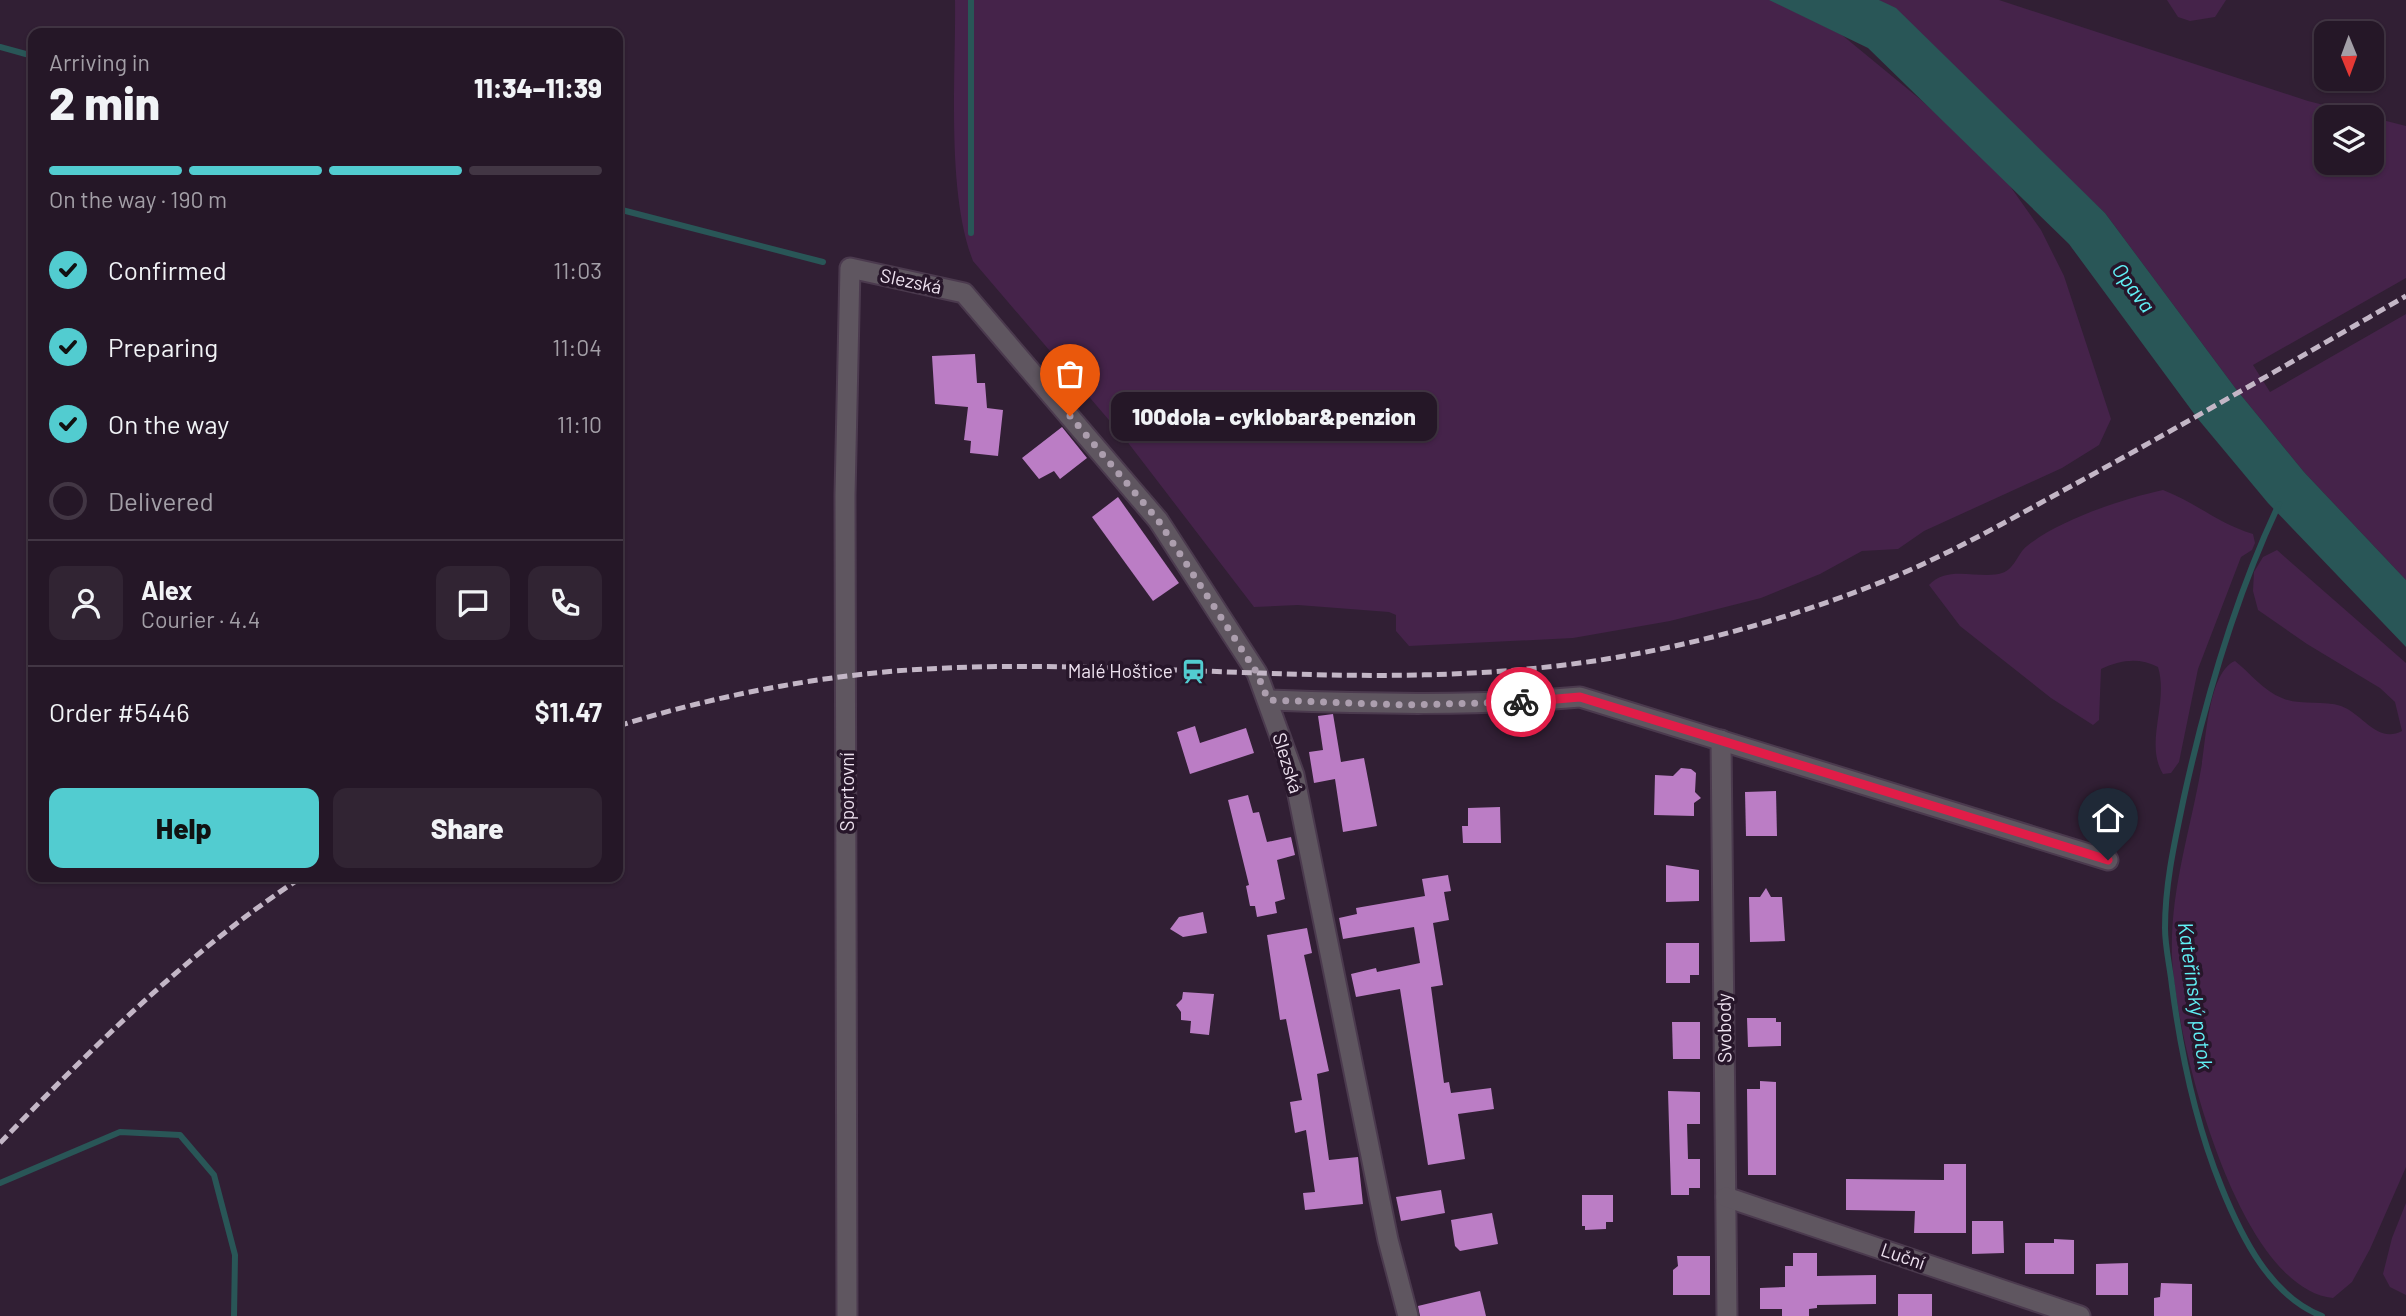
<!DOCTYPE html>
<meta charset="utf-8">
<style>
:root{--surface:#251727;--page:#312433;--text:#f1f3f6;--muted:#a39fa7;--line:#423644;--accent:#52ccd0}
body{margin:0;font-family:Barlow,sans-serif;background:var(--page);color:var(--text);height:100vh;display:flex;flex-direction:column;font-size:26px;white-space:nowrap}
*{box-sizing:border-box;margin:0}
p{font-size:23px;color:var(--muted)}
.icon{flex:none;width:38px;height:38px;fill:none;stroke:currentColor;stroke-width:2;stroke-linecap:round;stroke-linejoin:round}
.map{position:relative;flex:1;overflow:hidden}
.drawer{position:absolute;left:28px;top:28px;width:595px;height:854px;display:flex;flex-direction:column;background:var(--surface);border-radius:14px;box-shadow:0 2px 5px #0004,0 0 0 2px var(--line)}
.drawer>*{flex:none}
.needle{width:46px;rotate:179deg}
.tools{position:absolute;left:2314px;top:21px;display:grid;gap:14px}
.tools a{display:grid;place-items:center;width:70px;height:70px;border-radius:14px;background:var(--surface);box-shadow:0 2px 5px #0004,0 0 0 2px var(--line);font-size:35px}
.pin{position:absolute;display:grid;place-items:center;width:60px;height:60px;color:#fff;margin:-72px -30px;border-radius:50% 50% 50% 0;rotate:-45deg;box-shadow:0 0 7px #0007}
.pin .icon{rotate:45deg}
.courier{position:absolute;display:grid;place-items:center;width:70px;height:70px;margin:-35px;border:5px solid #e11d48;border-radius:50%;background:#fff;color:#222;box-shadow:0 2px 9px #0007}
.bubble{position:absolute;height:49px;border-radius:14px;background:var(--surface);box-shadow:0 2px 5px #0004,0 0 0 2px var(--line);font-size:23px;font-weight:800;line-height:49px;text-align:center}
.overview em{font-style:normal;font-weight:800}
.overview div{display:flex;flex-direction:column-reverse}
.overview{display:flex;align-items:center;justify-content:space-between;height:119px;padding:0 21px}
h1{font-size:46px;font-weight:800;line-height:52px}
.bar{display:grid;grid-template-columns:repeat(4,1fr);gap:10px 7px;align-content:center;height:84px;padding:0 21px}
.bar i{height:9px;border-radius:5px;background:var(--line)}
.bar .selected{background:var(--accent)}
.bar p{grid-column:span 4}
.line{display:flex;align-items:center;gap:18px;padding:0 21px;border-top:2px solid var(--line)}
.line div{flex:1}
.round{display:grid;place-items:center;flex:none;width:74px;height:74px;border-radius:14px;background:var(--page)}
ol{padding:0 21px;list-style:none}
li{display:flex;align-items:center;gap:21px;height:77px}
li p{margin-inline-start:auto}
li .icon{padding:7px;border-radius:50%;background:var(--accent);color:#111;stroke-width:4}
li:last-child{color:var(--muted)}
li i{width:38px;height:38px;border:4px solid var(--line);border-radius:50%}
.primary-button{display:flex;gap:14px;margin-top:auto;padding:14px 21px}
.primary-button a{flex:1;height:80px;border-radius:14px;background:var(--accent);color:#111;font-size:28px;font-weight:800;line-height:80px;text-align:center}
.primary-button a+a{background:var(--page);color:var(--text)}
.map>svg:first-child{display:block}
</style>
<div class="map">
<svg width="2406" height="1316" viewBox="0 0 2406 1316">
<rect width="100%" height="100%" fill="#311f34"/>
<g fill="#45234a" fill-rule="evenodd">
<path d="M955,0H1771L1842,35L1921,100L2000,172L2041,230L2064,276L2111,419L2099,445L2062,468L1924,531L1898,549L1862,551L1820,574L1761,598L1670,621L1573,638L1409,646L1396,631V615L1389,612L1298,605L1254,607L1126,440L973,261C946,191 956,77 955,0Z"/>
<path d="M1879,0H1999L2308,101L2406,126V278L2253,365L2270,392L2406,314V580L2304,472L2236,389L2105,213ZM2326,117H2371V163H2326Z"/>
<path d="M2167,0H2226L2215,17L2190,21L2178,17Z"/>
<path d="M2163,490C2195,502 2217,523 2253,534L2255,543L2252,550L2241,557L2198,669L2179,762L2171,773L2163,774C2144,743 2169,703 2158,667C2139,657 2120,660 2101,669L2099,720L2093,725L2051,698L1960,626L1929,585C1947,564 1981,580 2002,573C2015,569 2017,554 2027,546C2059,520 2122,499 2163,490Z"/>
<path d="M2277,550L2406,663V1167L2370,1249L2352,1282L2333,1298C2237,1289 2175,1037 2172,956C2170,891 2190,832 2201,769C2206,743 2208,672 2235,661C2250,673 2264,691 2282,698C2300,706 2323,700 2341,706C2363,714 2377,744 2402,731L2395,702L2380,688L2307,644L2258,610L2253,591L2254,572L2263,557Z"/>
<path d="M2406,1203V1295L2390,1287L2383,1274L2392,1238Z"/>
</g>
<path fill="#295657" d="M1769,0H1879L1896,8L2105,213L2236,389L2304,472L2406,580V647L2268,503L2198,419L2069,244L1868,48Z"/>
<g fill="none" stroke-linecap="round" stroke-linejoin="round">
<g stroke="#295657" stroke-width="6">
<path d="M971,0V233"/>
<path d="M0,47L33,56"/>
<path d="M618,209L823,262"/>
<path d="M2279,504C2235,597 2206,697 2184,797C2175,840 2165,883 2165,928C2165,947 2170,967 2172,986C2181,1054 2195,1122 2221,1186C2241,1236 2270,1296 2322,1316"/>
<path d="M0,1183L120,1132L180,1135L214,1175L235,1255L234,1316"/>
</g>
</g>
<g fill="#bb7dc5">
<path d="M975,354L977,383H985L987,408L1003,410L998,456L970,453L971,441L964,440L968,407L935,404L932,356Z"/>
<path d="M1062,427L1087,458L1060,479L1054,471L1039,479L1022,458Z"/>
<path d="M1118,497L1179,583L1153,601L1092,517Z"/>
<path d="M1333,714L1341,762L1364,758L1377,826L1343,832L1335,779L1314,783L1309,752L1323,750L1318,716Z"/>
<path d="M1195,726L1200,743L1246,728L1254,753L1190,774L1177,732Z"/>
<path d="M1681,768L1691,769L1696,773L1695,792L1701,798L1694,803V816L1654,815L1655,775L1673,776Z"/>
<path d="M1776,791L1777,836H1746L1745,792Z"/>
<path d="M1248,795L1253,813L1259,812L1267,842L1291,837L1295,855L1277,860L1285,899L1275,902L1277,913L1257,917L1255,906H1250L1246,886L1249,885L1228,800Z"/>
<path d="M1500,807L1501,843H1463L1462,826H1468V808Z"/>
<path d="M1666,865L1699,870V901L1666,902Z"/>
<path d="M1448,875L1451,891L1444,892L1449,920L1433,923L1443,985L1431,987L1444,1083L1449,1082L1451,1093L1491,1088L1494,1109L1458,1114L1465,1159L1428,1165L1400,989L1356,997L1351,974L1376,968L1377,972L1420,963L1414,927L1343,939L1339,918L1357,914L1356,908L1425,896L1422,879Z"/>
<path d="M1766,888L1771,897H1782L1785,941L1750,942L1749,897H1760Z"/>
<path d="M1203,912L1207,933L1183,937L1170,929L1179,917Z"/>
<path d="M1307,928L1312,953L1304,955L1329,1071L1317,1074L1329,1160L1358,1157L1363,1204L1305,1210L1303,1193L1315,1192L1306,1130L1295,1133L1290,1102L1302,1100L1286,1019L1280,1020L1267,935Z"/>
<path d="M1666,943H1699V975H1690V983H1666Z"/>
<path d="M1183,992L1214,994L1209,1035L1190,1033L1191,1021L1181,1020V1012L1176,1005L1182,999Z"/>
<path d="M1747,1018H1776V1022H1781V1046L1748,1047Z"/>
<path d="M1672,1022H1700V1059H1673Z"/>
<path d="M1760,1081L1776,1082V1175H1748L1747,1089H1760Z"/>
<path d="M1668,1091L1700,1092V1124H1687L1688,1159H1700V1188H1689V1195H1671Z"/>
<path d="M1944,1164H1966V1233H1914L1915,1211L1846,1210V1179L1944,1180Z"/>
<path d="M1441,1190L1445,1213L1401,1221L1396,1197Z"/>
<path d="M1582,1195H1613V1222H1606V1229L1585,1230V1226H1582Z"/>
<path d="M1492,1213L1498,1244L1460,1251L1455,1246L1451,1220Z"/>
<path d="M1972,1221H2003L2004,1253L1972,1254Z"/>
<path d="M2054,1239L2074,1240V1274H2025V1243H2054Z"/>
<path d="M1793,1253H1817V1276L1876,1275V1304L1817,1305V1308L1809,1309V1316H1782V1309H1760V1288L1785,1287V1266H1793Z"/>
<path d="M1677,1256H1710V1295H1673V1270L1678,1266Z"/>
<path d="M2128,1263V1295H2096V1264Z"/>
<path d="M2161,1283L2192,1284V1316H2154V1298L2160,1297Z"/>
<path d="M1480,1291L1486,1316H1420L1418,1306Z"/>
<rect x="1898" y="1294" width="34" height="22"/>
</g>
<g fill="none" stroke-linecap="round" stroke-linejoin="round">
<defs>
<g id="minor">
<path d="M1268,700C1372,704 1475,706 1580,697L2108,860"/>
<path d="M1721,740L1727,1316"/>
<path d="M1726,1197L2080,1316"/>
<path d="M847,1316L845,495L850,268L964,293L1158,520L1257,673L1294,775L1388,1240L1408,1316"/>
</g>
</defs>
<use href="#minor" stroke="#4b3a4e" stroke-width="23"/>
<use href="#minor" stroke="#5f5660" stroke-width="19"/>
<g stroke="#c3b6c6" stroke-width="5" stroke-dasharray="10 5" stroke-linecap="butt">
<path d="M618,726C708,698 801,679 895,671C1115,654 1336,692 1556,666C1669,653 1778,623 1884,581C1951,554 2014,517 2077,483C2188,422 2297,359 2406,296"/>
<path d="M0,1143C94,1046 189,951 302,877"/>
</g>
</g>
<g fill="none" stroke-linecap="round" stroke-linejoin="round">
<path stroke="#ac9eae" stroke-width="7" stroke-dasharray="0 12.6" d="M1070,416L1158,520L1257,673L1268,700L1405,705L1521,702"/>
<path stroke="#e11d48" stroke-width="9" d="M1521,702L1580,697L2108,860"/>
</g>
<defs>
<symbol id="station-bare" viewBox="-9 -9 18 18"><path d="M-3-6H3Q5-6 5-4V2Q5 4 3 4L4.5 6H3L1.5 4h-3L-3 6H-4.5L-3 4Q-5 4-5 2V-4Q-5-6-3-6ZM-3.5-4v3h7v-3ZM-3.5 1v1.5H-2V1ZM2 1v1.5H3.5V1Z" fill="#52ccd0" stroke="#27162a" stroke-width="2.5" paint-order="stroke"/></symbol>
</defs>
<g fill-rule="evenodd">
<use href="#station-bare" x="1176" y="654" width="35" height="35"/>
</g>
<g text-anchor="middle" stroke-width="7" stroke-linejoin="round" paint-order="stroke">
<g font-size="19" fill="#eee2f0" stroke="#27162a">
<text transform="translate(911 281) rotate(12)" y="7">Slezská</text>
<text transform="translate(1288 763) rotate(73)" y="7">Slezská</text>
<text transform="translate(847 792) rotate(-90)" y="7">Sportovní</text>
<text transform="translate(1724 1028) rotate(-91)" y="7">Svobody</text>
<text transform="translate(1903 1256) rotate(19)" y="7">Luční</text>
</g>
<g font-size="19" fill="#eee2f0" stroke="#27162a" text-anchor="end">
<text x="1173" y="678">Malé Hoštice</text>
</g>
<g font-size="21" font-style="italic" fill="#61f1f5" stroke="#27162a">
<text transform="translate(2133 288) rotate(53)" y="7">Opava</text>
<text transform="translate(2195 996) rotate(82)" y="7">Kateřinský potok</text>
</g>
</g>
</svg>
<div class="tools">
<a><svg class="needle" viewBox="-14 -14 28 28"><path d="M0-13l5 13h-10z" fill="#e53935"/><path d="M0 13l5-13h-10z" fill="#a39fa7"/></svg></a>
<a><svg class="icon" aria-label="layers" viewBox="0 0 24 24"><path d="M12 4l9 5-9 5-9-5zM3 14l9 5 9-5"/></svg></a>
</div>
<div class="pin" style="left:1070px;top:416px;background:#ea580c"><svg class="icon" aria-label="bag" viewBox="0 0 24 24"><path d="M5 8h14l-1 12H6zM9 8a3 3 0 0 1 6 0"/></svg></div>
<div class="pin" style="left:2108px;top:860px;background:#1f2937"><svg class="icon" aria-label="home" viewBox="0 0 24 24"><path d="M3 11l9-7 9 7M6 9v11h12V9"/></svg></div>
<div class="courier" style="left:1521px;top:702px"><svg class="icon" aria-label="bike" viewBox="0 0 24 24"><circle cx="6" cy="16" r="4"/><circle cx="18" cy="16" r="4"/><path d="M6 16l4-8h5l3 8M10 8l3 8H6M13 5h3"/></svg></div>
<div class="bubble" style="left:1111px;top:392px;width:326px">100dola - cyklobar&amp;penzion</div>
<section class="drawer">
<div class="overview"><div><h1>2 min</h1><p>Arriving in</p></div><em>11:34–11:39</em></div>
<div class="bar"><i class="selected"></i><i class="selected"></i><i class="selected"></i><i></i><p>On the way · 190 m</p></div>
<ol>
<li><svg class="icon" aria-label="check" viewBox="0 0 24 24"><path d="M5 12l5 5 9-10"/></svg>Confirmed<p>11:03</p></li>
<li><svg class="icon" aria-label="check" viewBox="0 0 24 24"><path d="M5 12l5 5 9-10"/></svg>Preparing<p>11:04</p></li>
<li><svg class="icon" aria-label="check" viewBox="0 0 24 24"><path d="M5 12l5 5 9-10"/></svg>On the way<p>11:10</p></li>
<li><i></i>Delivered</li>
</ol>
<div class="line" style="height:126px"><a class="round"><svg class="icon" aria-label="person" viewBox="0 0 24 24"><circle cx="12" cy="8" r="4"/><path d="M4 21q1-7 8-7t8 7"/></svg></a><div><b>Alex</b><p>Courier · 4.4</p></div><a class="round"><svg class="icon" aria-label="chat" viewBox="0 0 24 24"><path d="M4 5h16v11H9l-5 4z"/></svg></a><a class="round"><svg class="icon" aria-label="phone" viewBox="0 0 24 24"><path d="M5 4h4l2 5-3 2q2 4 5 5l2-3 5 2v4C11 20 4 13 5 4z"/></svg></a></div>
<div class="line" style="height:91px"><div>Order #5446</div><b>$11.47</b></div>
<div class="primary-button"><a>Help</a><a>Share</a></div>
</section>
</div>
